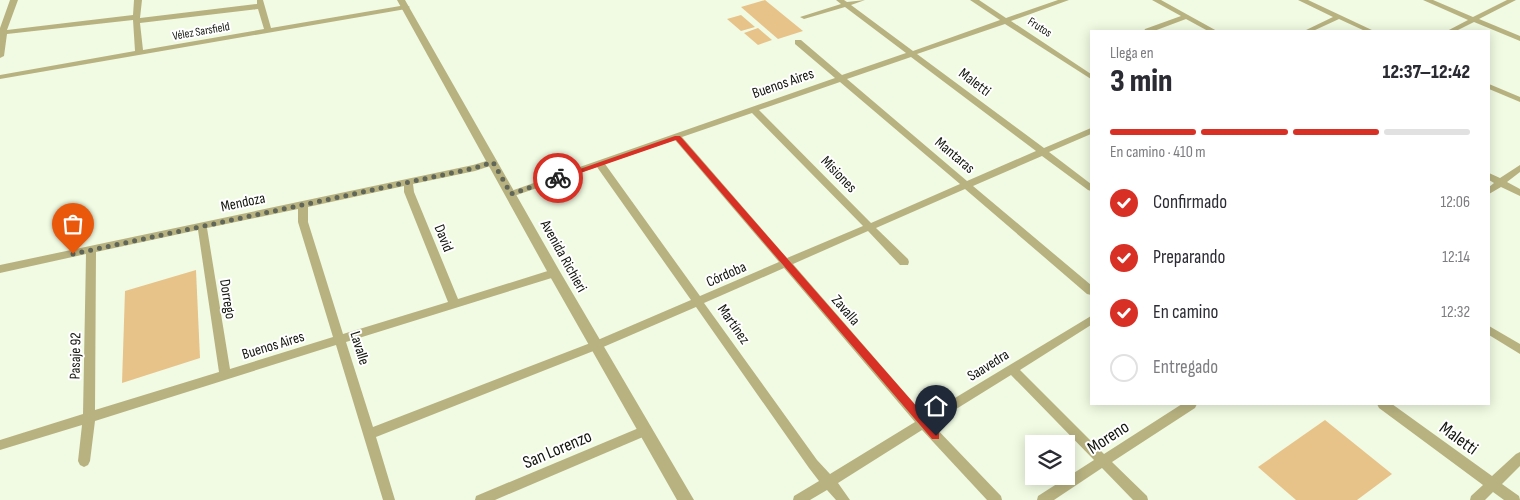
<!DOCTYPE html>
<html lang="es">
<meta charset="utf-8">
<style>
:root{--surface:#fff;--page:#f2f2f3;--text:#2b2b33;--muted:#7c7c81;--line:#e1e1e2;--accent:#d93025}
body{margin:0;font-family:"Sofia Sans Condensed",sans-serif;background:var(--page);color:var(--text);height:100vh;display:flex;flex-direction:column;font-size:19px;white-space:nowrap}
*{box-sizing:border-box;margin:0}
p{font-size:16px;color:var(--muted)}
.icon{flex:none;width:28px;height:28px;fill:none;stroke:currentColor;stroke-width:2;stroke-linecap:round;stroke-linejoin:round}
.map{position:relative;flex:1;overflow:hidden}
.panel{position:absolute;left:1090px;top:30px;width:400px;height:375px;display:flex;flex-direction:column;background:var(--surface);border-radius:0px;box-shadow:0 2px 12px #0003}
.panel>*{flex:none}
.fabs{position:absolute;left:1025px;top:435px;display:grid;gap:10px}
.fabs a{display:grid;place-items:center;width:50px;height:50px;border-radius:0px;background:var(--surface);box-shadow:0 2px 12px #0003;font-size:25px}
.pin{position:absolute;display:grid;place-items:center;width:42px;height:42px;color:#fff;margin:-51px -21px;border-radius:50% 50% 50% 0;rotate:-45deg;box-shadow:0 0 5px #0007}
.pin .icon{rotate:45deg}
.courier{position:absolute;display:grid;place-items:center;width:50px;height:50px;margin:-25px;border:4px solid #d93025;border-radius:50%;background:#fff;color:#222;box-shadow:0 1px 6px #0007}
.summary em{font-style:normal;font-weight:800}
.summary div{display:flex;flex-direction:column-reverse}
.summary{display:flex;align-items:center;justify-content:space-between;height:85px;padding:0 20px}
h1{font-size:32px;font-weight:800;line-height:38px}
.bar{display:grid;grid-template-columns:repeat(4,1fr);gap:8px 5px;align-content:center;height:60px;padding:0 20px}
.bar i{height:6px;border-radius:4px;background:var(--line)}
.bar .active{background:var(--accent)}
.bar p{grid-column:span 4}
ol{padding:0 20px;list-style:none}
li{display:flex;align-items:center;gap:15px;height:55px}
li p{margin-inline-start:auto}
li .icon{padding:5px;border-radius:50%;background:var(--accent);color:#fff;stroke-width:4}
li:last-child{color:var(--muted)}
li i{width:28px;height:28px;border:2px solid var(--line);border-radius:50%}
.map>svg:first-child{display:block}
</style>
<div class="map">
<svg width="1520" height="500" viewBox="0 0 1520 500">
<rect width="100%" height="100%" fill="#f1fbe3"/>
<g fill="#e7c389">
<path d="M765,0L803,31L778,39L741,7Z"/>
<path d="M741,15L755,27L741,31L727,19Z"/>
<path d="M758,28L772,40L758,45L744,33Z"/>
<path d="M196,270L200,358L122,383L125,291Z"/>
<path d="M1325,420L1392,474L1357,500H1296L1258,467Z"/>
</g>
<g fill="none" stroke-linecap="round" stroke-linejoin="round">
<g fill="#b8b280" fill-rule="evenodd">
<path d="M10,0H18L7,30L133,15L134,0H142L140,18L257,4V0H263L271,28L406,5L410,7L406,9L0,79V75L135,51L133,20L7,34L4,56L0,58V28ZM258,9L264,29L143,50L140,23Z"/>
<path d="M836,0H844L847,2L865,0L851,5L913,51L1000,20L970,0H979L1006,18L1058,0H1069L1011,21L1091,74V79L1005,24L917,54L1044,148L1091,128V134L1049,152L1091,184V191L1088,190L1042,156L973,186L1091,285V295L1087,294L965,189L876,228L908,259L909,262L908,265H900L868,231L793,264L925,416L1091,316V325L1020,370L1104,454L1182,404H1197L1195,408L1112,462L1147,496L1148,500H1133L1102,468L1054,500H1037L1038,496L1094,460L1011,375L932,424L1001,496L1002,500H987L922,430L838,483L850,500H836L827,490L810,500H793L794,496L819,481L809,468L696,307L601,348L376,437L395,500H383L336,345L95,421L90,461L88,465L84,467L80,465L78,461L82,425L0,450V440L83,414L86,254L0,273V265L473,165L493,159L496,160L497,162L496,164L475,171L413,184L414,192L458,299L554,269L558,270L559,273L558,276L346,342L373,427L593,342L691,300L597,167L514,196L511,197L506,194L508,192L835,78L795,44V40H801L842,75L906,53L845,7L804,19L800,17L841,4ZM911,57L1036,151L967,181L847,79ZM840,82L960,184L871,223L759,110ZM752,113L863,226L787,258L682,137ZM675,140L779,262L700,296L605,164ZM404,186V192L448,302L343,334L308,222V207ZM298,209V222L333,337L230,369L207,228ZM198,230L219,372L95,410L96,252ZM784,268L915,422L830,474L817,460L704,303Z"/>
<path d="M1152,0H1161L1217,31H1208L1186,19L1154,31H1144L1145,29L1181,16Z"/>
<path d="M1298,0H1308L1374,31H1365L1339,19L1313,31H1304L1333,17Z"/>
<path d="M1423,0H1433L1473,17L1507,0H1516L1479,19L1520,36V41L1474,22L1456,31H1447L1468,20Z"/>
<path d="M1489,84L1520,97V102L1489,89Z"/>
<path d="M1520,165V172L1507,182L1520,189V196L1501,187L1489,194V187L1494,183L1489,180V173L1500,178Z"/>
<path d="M1489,326L1520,344V354L1489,335Z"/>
<path d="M1377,404H1392L1492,476L1516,454L1520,452V466L1502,484L1519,496L1520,500H1504L1493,492L1485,500H1470L1471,496L1483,485L1379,408Z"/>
<path d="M646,425L650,426L652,430L650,434L495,500H475L476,496Z"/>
</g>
<path fill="#b8b280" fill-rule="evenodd" d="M397,0H405L559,270L694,500H677L548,273Z"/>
</g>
<path fill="#d93025" d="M675,136H680L939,432V439H932L676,140L560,180L554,178Z"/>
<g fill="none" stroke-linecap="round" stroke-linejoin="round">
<path stroke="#606658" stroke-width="5" stroke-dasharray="0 9" d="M73,254L475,168L493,162L511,194L558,178"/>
</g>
<g text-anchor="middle" stroke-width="4" stroke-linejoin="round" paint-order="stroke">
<g font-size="12" fill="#12150d" stroke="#fff">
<text transform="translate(1040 27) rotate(33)" y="4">Frutos</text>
<text transform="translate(201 31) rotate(-10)" y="4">Vélez Sarsfield</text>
</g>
<g font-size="15" fill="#12150d" stroke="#fff">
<text transform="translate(975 82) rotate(37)" y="5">Maletti</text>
<text transform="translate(783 83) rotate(-19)" y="5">Buenos Aires</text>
<text transform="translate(955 155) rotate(40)" y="5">Mantaras</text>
<text transform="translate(839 174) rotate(46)" y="5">Misiones</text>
<text transform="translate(243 202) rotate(-12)" y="5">Mendoza</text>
<text transform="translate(444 238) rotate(68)" y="5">David</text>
<text transform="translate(564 256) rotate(61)" y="5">Avenida Richieri</text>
<text transform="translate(726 274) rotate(-24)" y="5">Córdoba</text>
<text transform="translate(228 299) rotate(81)" y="5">Dorrego</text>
<text transform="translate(846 310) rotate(49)" y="5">Zavalla</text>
<text transform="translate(734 324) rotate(55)" y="5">Martínez</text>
<text transform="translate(273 345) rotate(-17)" y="5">Buenos Aires</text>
<text transform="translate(360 348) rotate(73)" y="5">Lavalle</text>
<text transform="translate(75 356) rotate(-89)" y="5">Pasaje 92</text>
<text transform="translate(988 365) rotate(-32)" y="5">Saavedra</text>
</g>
<g font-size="18" fill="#12150d" stroke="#fff">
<text transform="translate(1108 437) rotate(-33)" y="6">Moreno</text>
<text transform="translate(1459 438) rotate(36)" y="6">Maletti</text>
<text transform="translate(557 449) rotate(-23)" y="6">San Lorenzo</text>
</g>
</g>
</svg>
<div class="fabs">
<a><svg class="icon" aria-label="layers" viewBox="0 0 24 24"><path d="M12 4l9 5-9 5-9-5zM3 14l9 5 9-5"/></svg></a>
</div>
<div class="pin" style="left:73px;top:254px;background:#ea580c"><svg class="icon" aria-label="bag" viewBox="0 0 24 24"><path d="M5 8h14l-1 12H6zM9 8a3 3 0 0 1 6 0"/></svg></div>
<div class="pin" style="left:936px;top:436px;background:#1f2937"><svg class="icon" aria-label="home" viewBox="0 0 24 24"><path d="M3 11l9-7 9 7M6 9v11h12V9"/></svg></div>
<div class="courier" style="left:558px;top:178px"><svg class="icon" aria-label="bike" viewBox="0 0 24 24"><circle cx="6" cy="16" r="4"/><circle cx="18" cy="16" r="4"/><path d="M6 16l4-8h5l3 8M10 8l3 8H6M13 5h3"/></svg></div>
<section class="panel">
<div class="summary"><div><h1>3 min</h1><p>Llega en</p></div><em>12:37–12:42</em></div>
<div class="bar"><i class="active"></i><i class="active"></i><i class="active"></i><i></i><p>En camino · 410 m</p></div>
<ol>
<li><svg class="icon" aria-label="check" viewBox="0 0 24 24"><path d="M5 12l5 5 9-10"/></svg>Confirmado<p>12:06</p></li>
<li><svg class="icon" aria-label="check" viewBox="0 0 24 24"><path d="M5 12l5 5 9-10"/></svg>Preparando<p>12:14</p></li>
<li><svg class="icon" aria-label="check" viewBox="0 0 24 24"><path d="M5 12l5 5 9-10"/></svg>En camino<p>12:32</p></li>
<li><i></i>Entregado</li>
</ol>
</section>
</div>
